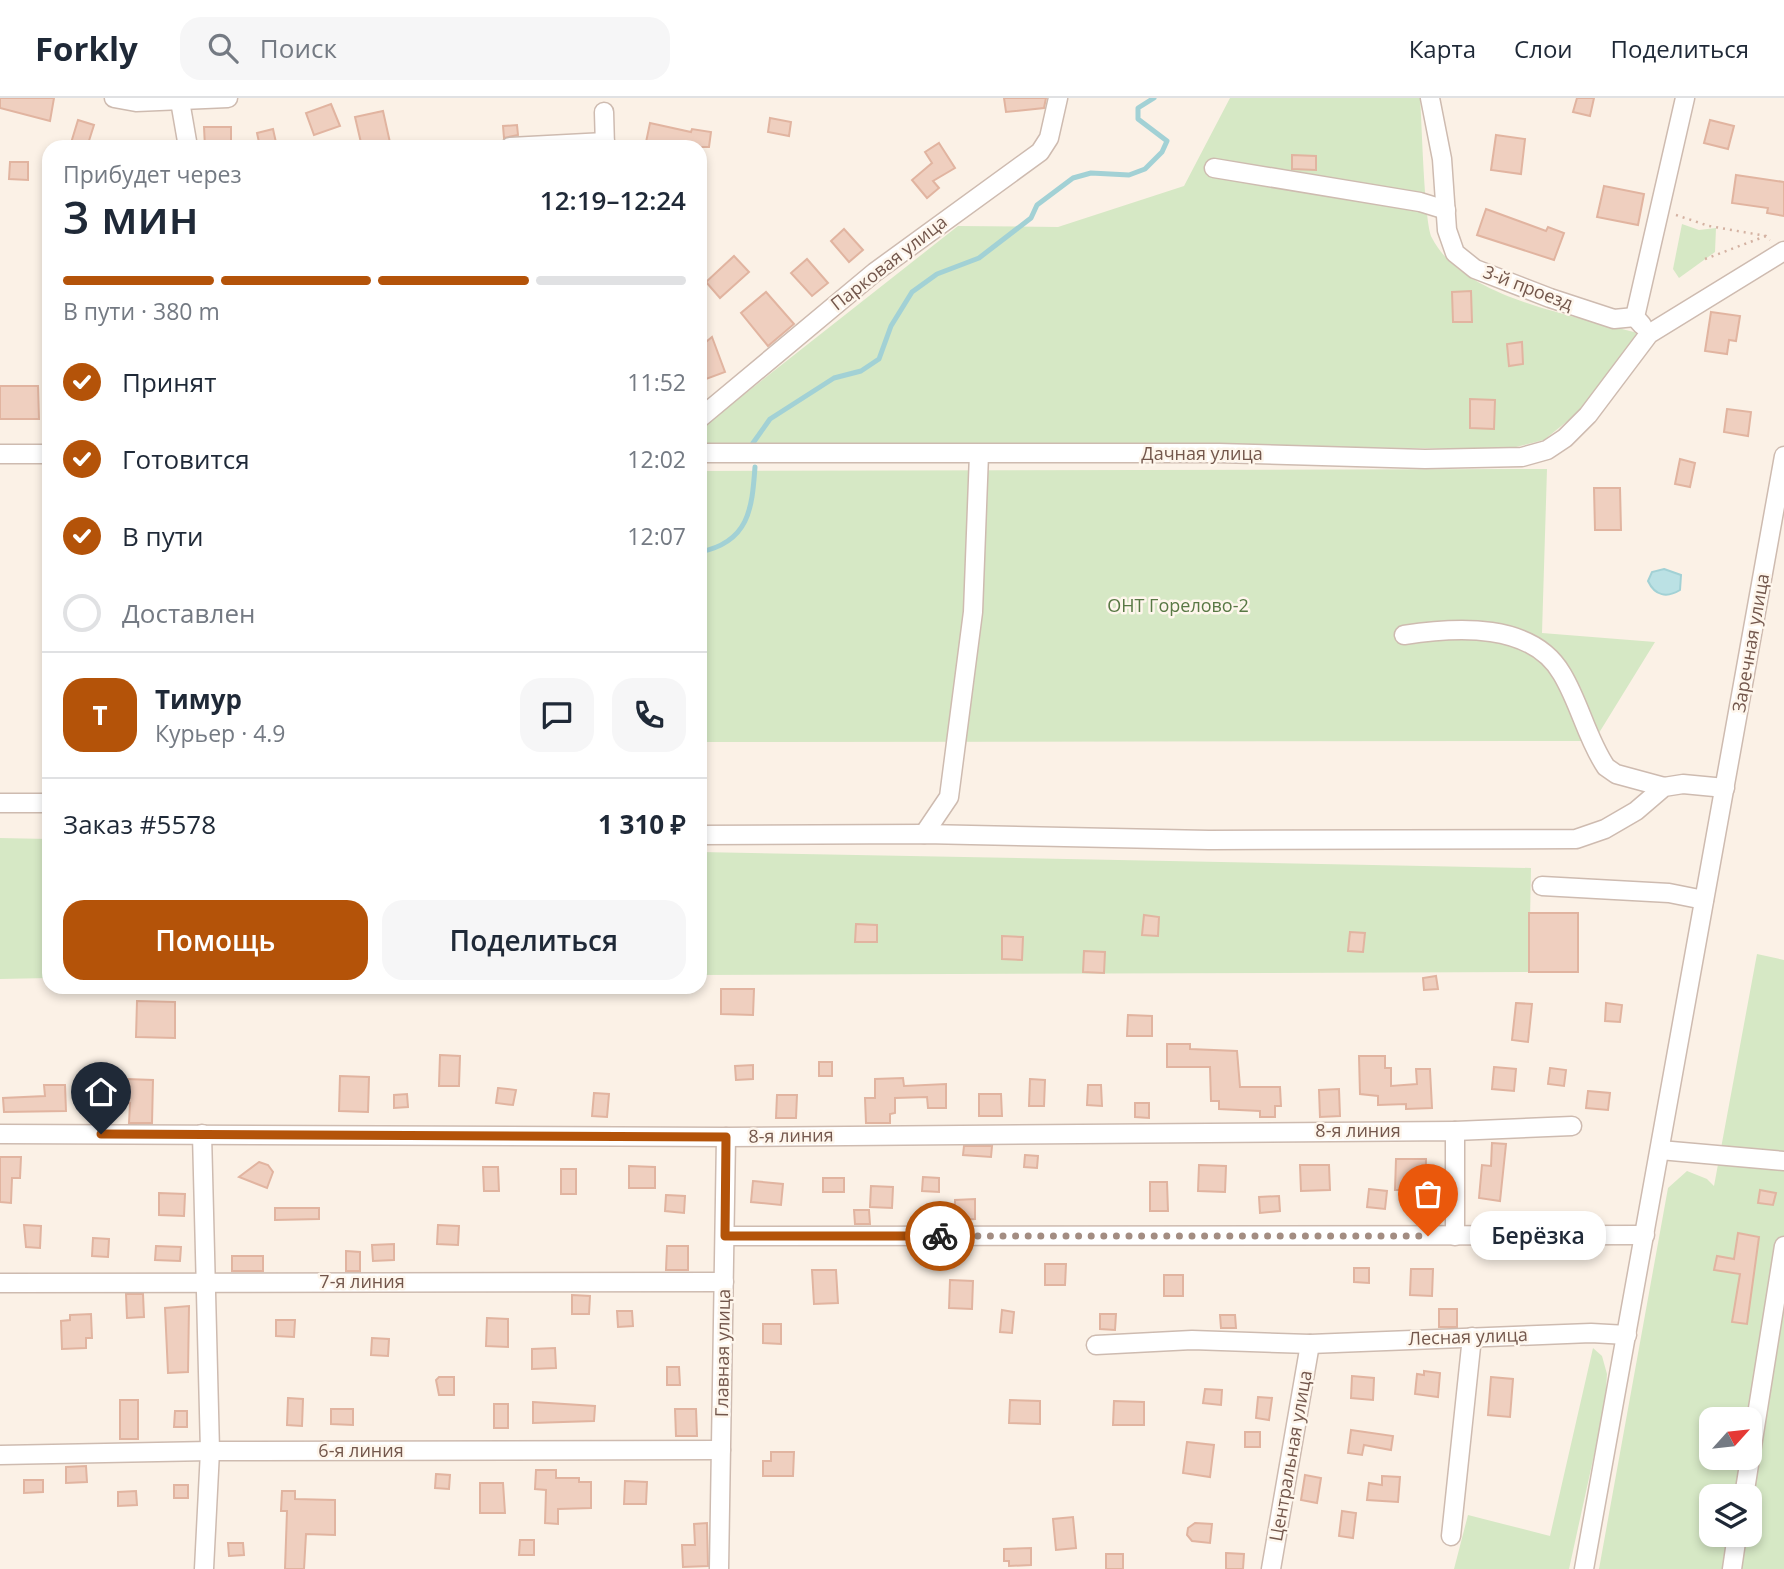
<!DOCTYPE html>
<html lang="ru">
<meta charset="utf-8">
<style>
:root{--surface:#fff;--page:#f6f6f7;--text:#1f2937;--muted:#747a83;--line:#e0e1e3;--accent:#b45309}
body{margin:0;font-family:"Open Sans",sans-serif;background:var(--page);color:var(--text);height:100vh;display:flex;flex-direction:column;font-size:26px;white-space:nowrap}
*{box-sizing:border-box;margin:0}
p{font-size:23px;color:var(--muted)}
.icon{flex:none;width:38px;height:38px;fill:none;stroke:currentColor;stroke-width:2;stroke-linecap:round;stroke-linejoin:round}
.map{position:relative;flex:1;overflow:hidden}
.sheet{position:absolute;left:42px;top:42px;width:665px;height:854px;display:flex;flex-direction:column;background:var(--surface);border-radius:21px;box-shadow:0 4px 10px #0003}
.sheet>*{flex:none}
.needle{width:46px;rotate:63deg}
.fabs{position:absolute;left:1699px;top:1309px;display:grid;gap:14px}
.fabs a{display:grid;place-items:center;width:63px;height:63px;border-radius:14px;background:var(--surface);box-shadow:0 4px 10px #0003;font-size:35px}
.pin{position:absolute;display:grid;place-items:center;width:60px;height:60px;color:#fff;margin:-72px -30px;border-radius:50% 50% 50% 0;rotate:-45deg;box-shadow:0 0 7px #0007}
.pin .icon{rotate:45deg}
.courier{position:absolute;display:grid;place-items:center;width:70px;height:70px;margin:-35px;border:5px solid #b45309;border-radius:50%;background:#fff;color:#222;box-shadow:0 2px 9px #0007}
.bubble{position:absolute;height:49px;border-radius:21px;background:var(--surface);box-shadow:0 4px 10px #0003;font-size:23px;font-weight:600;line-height:49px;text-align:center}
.summary em{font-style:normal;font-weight:600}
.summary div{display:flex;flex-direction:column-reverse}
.summary{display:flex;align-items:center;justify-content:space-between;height:119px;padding:0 21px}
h1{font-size:46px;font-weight:600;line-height:52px}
.bar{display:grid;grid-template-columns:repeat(4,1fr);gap:10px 7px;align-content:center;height:84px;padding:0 21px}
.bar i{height:9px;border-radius:5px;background:var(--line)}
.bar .on{background:var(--accent)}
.bar p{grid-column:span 4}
.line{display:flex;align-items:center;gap:18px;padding:0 21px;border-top:2px solid var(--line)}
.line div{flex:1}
.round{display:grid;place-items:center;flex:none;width:74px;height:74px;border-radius:21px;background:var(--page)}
ol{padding:0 21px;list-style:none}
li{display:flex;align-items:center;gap:21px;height:77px}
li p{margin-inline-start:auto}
li .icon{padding:7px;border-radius:50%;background:var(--accent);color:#fff;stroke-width:4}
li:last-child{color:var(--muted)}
li i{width:38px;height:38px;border:4px solid var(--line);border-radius:50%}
.primary-button{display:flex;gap:14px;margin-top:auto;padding:14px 21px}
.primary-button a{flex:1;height:80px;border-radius:21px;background:var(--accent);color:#fff;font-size:28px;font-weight:600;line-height:80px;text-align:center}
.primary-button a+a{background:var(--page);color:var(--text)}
header{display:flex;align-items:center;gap:42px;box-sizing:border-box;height:98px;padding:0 35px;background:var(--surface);border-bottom:2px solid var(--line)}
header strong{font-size:33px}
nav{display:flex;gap:38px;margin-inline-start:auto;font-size:24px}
.search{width:490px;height:63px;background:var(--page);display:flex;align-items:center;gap:18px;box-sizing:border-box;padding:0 24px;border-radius:21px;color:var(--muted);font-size:26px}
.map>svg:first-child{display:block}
</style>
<header>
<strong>Forkly</strong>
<div class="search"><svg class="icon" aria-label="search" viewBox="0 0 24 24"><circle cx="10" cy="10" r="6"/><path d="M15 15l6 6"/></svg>Поиск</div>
<nav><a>Карта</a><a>Слои</a><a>Поделиться</a></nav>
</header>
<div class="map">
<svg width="1784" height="1471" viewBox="0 0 1784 1471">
<rect width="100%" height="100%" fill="#fbf1e6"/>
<g fill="#d6e8c5" fill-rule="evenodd">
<path d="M1230,0H1420C1422,24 1424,124 1432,140C1463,201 1575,217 1637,235L1581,312L1544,342L1508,351L943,345L700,349V331L958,128L1058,129L1184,88Z"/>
<path d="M1682,126L1699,132L1716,130L1715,154L1679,180L1673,171Z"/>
<path d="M1547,371L1542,535L1655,544L1594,643L700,644V373Z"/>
<path d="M0,740L49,741V880L0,881Z"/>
<path d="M700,754L1531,770L1529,874L700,877Z"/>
<path d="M1757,856L1784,862V1471H1599L1668,1090L1687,1073L1707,1081L1714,1088ZM1712,1321H1750V1360H1712ZM1712,1398H1750V1437H1712Z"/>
<path d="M1593,1250L1602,1258L1607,1276L1605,1307L1569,1471H1454L1468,1417L1550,1438Z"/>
</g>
<path fill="#bbe1e4" stroke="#a2d1d5" stroke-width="2" d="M1664,471L1681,477L1680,492C1667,500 1655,498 1648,483L1652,474Z"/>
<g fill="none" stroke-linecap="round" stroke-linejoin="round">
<g stroke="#a2d1d5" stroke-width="5">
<path d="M753,345L770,321L834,280L861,273L879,261L891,228L912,194L937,176L979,160L1031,120L1037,107L1073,80L1091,75L1129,77L1145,71L1162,54L1167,43L1138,21V10L1154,0"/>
<path d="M700,454C749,444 752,411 755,369"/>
</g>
</g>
<g fill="#efcfbf" stroke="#e1b4a0" stroke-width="2">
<path d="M0,0H54L50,23L0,10Z"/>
<path d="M1004,0H1046L1044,10L1006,14Z"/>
<path d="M1577,0H1594L1590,18L1573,14Z"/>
<path d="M331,6L340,28L314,37L306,15Z"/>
<path d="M383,13L391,49H362L355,19Z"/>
<path d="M770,20L791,24L789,38L768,34Z"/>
<path d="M78,22L94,27L87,49L71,45Z"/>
<path d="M1710,22L1734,28L1728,51L1704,45Z"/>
<path d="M650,25L691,34L692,31L711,34L709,49H645Z"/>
<path d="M517,27L518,37L504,40L503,28Z"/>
<path d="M204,29H231V49H205Z"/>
<path d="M273,31L277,49H260L257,35Z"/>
<path d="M1496,37L1525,41L1521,76L1491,72Z"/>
<path d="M939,45L955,70L933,83L939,90L927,100L912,82L932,65L925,54Z"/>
<path d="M1292,57L1316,58V72L1292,71Z"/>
<path d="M10,64H28V82L9,81Z"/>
<path d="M1736,77L1784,84V118L1767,115L1768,110L1732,105Z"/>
<path d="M1604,88L1644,96L1638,127L1597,119Z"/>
<path d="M1486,111L1546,133L1548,129L1564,135L1554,162L1477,137Z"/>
<path d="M844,131L863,152L849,164L831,143Z"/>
<path d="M734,158L749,174L720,200L706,184Z"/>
<path d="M807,161L828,185L812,198L791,175Z"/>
<path d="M1471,193L1472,224H1453L1452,194Z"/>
<path d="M766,194L794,226L768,248L741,215Z"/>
<path d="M1711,214L1740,218L1736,243L1729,242L1727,256L1705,253Z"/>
<path d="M712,239L725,274L706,281L700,264V249Z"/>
<path d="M1522,244L1523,266L1509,268L1507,246Z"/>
<path d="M0,288H38L39,321H0Z"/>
<path d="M1470,301L1495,302L1494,331L1470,330Z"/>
<path d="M1727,311L1751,314L1748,338L1724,334Z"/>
<path d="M1680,361L1695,365L1690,389L1675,386Z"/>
<path d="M1594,390H1620L1621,432H1595Z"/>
<rect x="1529" y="815" width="49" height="59"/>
<path d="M1144,817L1159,819L1158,838L1142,837Z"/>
<path d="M856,826L877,827V844H855Z"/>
<path d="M1350,834L1365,835L1363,854L1348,853Z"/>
<path d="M1002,838L1023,839L1022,862L1002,861Z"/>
<path d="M1084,853L1105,854L1104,875L1083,874Z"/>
<path d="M1436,878L1438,891L1424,892L1423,880Z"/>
<path d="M721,891H754L753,917L721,916Z"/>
<path d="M137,903L175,904V940L136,939Z"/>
<path d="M1516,905L1532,906L1528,944L1512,942Z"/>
<path d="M1606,905L1622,907L1620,924L1605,923Z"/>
<path d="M1128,917L1152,918V938H1127Z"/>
<path d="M1167,946H1190V951L1237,953L1240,989H1280L1281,1008H1275V1019H1260V1013L1219,1011V1003H1211L1210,969H1167Z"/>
<path d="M440,957L460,958L459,988H439Z"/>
<path d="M1359,958H1385V970H1391V988L1417,986L1416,971H1430L1432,1010L1406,1011V1006L1378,1007V998L1360,996Z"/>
<rect x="819" y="964" width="13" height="14"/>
<path d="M753,967V981L736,982L735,968Z"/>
<path d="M1494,969L1516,971L1514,993L1492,991Z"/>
<path d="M1550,970L1566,972L1564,988L1548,986Z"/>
<path d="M340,978L369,979L368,1014L339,1013Z"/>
<path d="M99,980L153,982L152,1025H129L130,1005L100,1006Z"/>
<path d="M903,980L904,988L946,986V1010H928L927,999L895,1000V1015L890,1016V1025H866L865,1000H875V981Z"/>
<path d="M1030,981L1045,982L1044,1008H1029Z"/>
<path d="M44,987H65L66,1013L4,1014L3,1000L45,998Z"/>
<path d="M1088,987H1101L1102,1008L1087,1007Z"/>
<path d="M498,990L516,992L513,1007L496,1005Z"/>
<path d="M1339,991L1340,1018L1320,1019L1319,992Z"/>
<path d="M1588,993L1610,995L1608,1012L1586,1010Z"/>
<path d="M594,995L609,996L607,1019L592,1018Z"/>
<path d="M407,996L408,1009L394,1010V997Z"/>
<path d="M979,996H1001L1002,1018H979Z"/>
<path d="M777,997H797L796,1020H776Z"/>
<path d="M1135,1005H1149V1020L1135,1019Z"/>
<path d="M1492,1045L1506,1046L1500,1103L1479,1100L1482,1067L1491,1068Z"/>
<path d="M964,1048H992L991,1059L963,1057Z"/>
<path d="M1025,1057L1038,1058L1037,1070L1024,1069Z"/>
<path d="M0,1059H21L20,1080H12L11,1105L0,1104Z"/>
<path d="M1396,1061H1426L1425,1097H1435L1434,1117L1411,1116V1092H1395Z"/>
<path d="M259,1064L268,1067L273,1074L267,1090L239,1079Z"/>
<path d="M1199,1067L1226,1068L1225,1094L1198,1093Z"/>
<path d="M1300,1067H1329L1330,1092L1301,1093Z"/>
<path d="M629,1068L655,1069V1090H629Z"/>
<path d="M483,1069H498L499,1093H484Z"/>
<rect x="561" y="1071" width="15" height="25"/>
<path d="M923,1079L939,1080V1094L922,1093Z"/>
<rect x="823" y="1080" width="21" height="14"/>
<path d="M753,1083L783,1086L781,1107L751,1104Z"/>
<path d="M1150,1084H1167L1168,1113H1150Z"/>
<path d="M871,1088L893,1089L892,1110L870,1109Z"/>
<path d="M1369,1091L1387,1093L1385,1111L1367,1109Z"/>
<path d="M1760,1092L1776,1095L1773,1107L1758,1105Z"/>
<path d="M159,1095L185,1096L184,1118L159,1117Z"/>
<path d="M666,1097L685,1098L684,1115L665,1113Z"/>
<path d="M1279,1098L1280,1113L1260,1115L1259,1099Z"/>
<path d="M975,1101V1121L955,1122V1102Z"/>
<path d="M275,1110H319V1121L275,1122Z"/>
<path d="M854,1112H869L870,1126H855Z"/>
<path d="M24,1127L41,1128L40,1150L26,1149Z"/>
<path d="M438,1127L459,1128L458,1147L437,1146Z"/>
<path d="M1738,1135L1759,1139L1747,1226L1732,1224L1740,1176L1714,1172L1717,1158L1734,1161Z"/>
<path d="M93,1140L109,1141L108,1159L92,1158Z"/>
<path d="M394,1146V1162L373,1163L372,1147Z"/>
<path d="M156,1148L181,1149L180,1163L155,1162Z"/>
<path d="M667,1148H688V1172H666Z"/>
<path d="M346,1153L360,1154V1173H346Z"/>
<rect x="232" y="1158" width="31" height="15"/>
<path d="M1045,1166H1066L1065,1187H1045Z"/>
<path d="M1354,1170H1369V1185L1354,1184Z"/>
<path d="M1411,1171H1433L1432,1198L1410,1197Z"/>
<path d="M812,1172H836L838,1205L814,1206Z"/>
<rect x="1164" y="1177" width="19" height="21"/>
<path d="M950,1182L973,1183L972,1211L949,1210Z"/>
<path d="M126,1196H143L144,1219L127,1220Z"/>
<path d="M572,1197L590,1198L589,1216H572Z"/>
<path d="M189,1208L188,1274L168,1275L165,1210Z"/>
<rect x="1439" y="1211" width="18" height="18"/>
<path d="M1002,1212L1014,1214L1012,1235L1000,1234Z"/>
<path d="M617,1213H632L633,1228L618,1229Z"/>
<path d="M91,1216L92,1240H86V1250L62,1251L61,1223L70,1222V1217Z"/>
<path d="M1100,1216H1116L1115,1232L1100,1231Z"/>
<path d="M1220,1217H1235L1236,1230H1221Z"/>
<path d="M487,1220L508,1221V1249L486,1248Z"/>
<path d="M276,1222H295L294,1239L276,1238Z"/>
<path d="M763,1226H781V1246L763,1245Z"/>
<path d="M372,1240L389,1241L388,1258L371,1257Z"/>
<path d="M555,1250L556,1270L532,1271V1251Z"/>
<path d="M667,1269H679L680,1287H667Z"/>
<path d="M1424,1273L1440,1275L1438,1299L1415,1296L1417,1276L1424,1277Z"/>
<path d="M1352,1278L1374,1280L1373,1302L1351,1300Z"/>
<path d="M439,1279H454V1297H439L436,1282Z"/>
<path d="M1491,1279L1513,1281L1510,1319L1488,1317Z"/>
<path d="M1205,1291L1222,1292L1221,1307L1203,1305Z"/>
<path d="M1258,1299L1272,1300L1269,1322L1256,1320Z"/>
<path d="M288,1300L303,1301L302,1328L287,1327Z"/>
<rect x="120" y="1302" width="18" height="39"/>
<path d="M1010,1302L1040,1303V1326L1009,1325Z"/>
<path d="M1114,1303L1144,1304V1327H1113Z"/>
<path d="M533,1304L595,1308L594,1323L533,1325Z"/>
<rect x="494" y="1306" width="14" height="24"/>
<path d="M331,1311H353V1327L331,1326Z"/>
<path d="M675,1311H696L697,1338H676Z"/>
<path d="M175,1313H187V1329H174Z"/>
<path d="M1351,1332L1393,1338L1391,1352L1364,1347L1362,1357L1348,1355Z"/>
<rect x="1245" y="1334" width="15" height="15"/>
<path d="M1187,1344L1214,1347L1210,1379L1183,1375Z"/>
<path d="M771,1354H794L793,1378H763V1363H771Z"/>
<path d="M86,1368L87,1384L66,1385V1369Z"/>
<path d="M536,1372H556V1380H579V1384H591V1410L558,1411V1426L545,1425L546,1392L535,1391Z"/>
<path d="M436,1376L450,1377L449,1391L435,1390Z"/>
<path d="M1305,1377L1321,1380L1317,1405L1301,1402Z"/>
<path d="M1382,1378L1400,1379L1398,1404L1367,1402L1369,1385L1382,1387Z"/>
<path d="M24,1382H43V1394L24,1395Z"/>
<path d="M625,1383L647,1384L646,1406H624Z"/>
<path d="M480,1385H503L505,1415H480Z"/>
<rect x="174" y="1387" width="14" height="13"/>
<path d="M136,1393L137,1407L118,1408V1394Z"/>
<path d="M282,1393H295V1401L335,1402V1437L306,1436L304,1471H285L287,1413H281Z"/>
<path d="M1342,1413L1356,1415L1353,1440L1339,1438Z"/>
<path d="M1073,1419L1076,1450L1056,1452L1053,1421Z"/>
<path d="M707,1425L708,1468L683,1469L682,1447H695L694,1426Z"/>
<path d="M1195,1425L1212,1426L1210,1445L1192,1443L1187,1437L1188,1430Z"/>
<path d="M520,1442H534V1457H519Z"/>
<path d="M228,1445H243L244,1457L229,1458Z"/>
<path d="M1031,1450V1467L1009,1468V1463H1004V1451Z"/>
<path d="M1226,1455L1244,1456L1243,1471H1226Z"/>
<rect x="1106" y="1456" width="17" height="15"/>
</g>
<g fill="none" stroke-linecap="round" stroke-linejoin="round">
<defs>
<g id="minor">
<path d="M114,0L136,4L228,0"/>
<path d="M1430,0L1442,61L1447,132L1455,155L1475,171L1550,200L1614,221L1635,219"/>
<path d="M180,3L188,49"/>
<path d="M604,14L605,49"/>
<path d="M510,49L605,44"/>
<path d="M1214,70L1420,104L1446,112"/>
<path d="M1642,227L1635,219L1685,0"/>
<path d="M700,320L875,174L1040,54L1049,40L1058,0"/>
<path d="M700,355H1219L1425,361L1522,359L1547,352L1565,340L1588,317L1649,236L1784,153"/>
<path d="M0,356H49"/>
<path d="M1404,537C1456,529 1532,524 1562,576C1580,606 1587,641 1606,669L1616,676L1664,689"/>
<path d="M0,705H49"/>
<path d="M924,736L949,699L973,514L979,356"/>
<path d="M700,737L924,736L1209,742L1576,741L1605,731L1636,713L1664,689L1683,686L1725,690"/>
<path d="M1542,788L1669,795L1704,802"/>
<path d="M1455,1033L1572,1028"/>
<path d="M0,1036L726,1039L1455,1033V1138"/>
<path d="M202,1036L210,1353L204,1471"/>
<path d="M1660,1052L1784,1063"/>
<path d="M725,1138L1645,1137"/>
<path d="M0,1185L724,1184"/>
<path d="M1096,1247L1192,1242L1310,1246L1591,1235L1627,1237"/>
<path d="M0,1357L210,1353L721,1352"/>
<path d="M1744,1398L1784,1148"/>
<path d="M1451,1438L1472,1239"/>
<path d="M719,1471L726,1039"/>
<path d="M1271,1471L1310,1246"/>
<path d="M1584,1471L1784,358"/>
<path d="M1732,1471L1737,1437"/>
</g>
</defs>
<use href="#minor" stroke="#cebbb0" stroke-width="21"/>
<g stroke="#d4b2a2" stroke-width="2.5" stroke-dasharray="2 5" stroke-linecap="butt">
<path d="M1676,117L1709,128L1766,138L1770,142"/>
<path d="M1705,161L1766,138"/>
</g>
<use href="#minor" stroke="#fff" stroke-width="18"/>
</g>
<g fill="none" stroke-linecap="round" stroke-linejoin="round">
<path stroke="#a38d82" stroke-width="7" stroke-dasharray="0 12.6" d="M940,1138H1428"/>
<path stroke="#b45309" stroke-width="9" d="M101,1036L726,1039L725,1138H940"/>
</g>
<g text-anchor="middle" stroke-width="5" stroke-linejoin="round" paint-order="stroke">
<g font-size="18" fill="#73574c" stroke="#fef6ec">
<text transform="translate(889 165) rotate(-38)" y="6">Парковая улица</text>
<text transform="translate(1528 190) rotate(21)" y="6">3-й проезд</text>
<text x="1202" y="362">Дачная улица</text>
<text transform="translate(1751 545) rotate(-80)" y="6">Заречная улица</text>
<text x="1358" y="1039">8-я линия</text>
<text transform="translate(791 1038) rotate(-1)" y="6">8-я линия</text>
<text x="362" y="1190">7-я линия</text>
<text transform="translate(1468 1239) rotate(-2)" y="6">Лесная улица</text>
<text transform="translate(723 1255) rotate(-89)" y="6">Главная улица</text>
<text x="361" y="1359">6-я линия</text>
<text transform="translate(1291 1358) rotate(-80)" y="6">Центральная улица</text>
</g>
<g font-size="18" fill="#587844" stroke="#fef6ec">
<text x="1178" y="514">ОНТ Горелово-2</text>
</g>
</g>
</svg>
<div class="fabs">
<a><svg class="needle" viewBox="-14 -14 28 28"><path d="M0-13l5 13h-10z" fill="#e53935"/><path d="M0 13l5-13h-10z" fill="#747a83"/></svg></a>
<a><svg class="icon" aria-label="layers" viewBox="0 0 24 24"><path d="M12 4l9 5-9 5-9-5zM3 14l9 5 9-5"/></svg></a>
</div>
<div class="pin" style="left:1428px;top:1138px;background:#ea580c"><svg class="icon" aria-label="bag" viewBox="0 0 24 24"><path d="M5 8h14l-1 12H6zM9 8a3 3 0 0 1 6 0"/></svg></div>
<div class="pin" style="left:101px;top:1036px;background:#1f2937"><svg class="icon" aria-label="home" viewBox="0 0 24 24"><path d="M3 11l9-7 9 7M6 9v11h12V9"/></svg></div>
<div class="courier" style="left:940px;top:1138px"><svg class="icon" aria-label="bike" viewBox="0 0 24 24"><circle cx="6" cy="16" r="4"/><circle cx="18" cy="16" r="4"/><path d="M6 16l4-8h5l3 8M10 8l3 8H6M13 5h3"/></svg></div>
<div class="bubble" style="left:1470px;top:1113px;width:136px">Берёзка</div>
<section class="sheet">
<div class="summary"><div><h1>3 мин</h1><p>Прибудет через</p></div><em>12:19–12:24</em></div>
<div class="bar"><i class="on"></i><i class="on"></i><i class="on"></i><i></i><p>В пути · 380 m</p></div>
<ol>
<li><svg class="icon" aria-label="check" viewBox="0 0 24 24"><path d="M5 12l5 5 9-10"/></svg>Принят<p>11:52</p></li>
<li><svg class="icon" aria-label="check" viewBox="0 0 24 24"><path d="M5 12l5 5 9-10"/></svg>Готовится<p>12:02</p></li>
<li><svg class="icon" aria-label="check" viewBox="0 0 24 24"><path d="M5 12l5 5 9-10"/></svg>В пути<p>12:07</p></li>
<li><i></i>Доставлен</li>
</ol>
<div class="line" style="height:126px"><b class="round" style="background:var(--accent);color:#fff">Т</b><div><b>Тимур</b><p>Курьер · 4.9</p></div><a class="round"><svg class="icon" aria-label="chat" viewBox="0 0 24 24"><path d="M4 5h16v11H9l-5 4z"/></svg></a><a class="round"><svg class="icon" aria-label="phone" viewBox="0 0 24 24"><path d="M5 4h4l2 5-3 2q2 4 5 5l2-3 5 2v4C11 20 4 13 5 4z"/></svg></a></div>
<div class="line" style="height:91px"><div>Заказ #5578</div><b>1 310 ₽</b></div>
<div class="primary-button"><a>Помощь</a><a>Поделиться</a></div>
</section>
</div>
